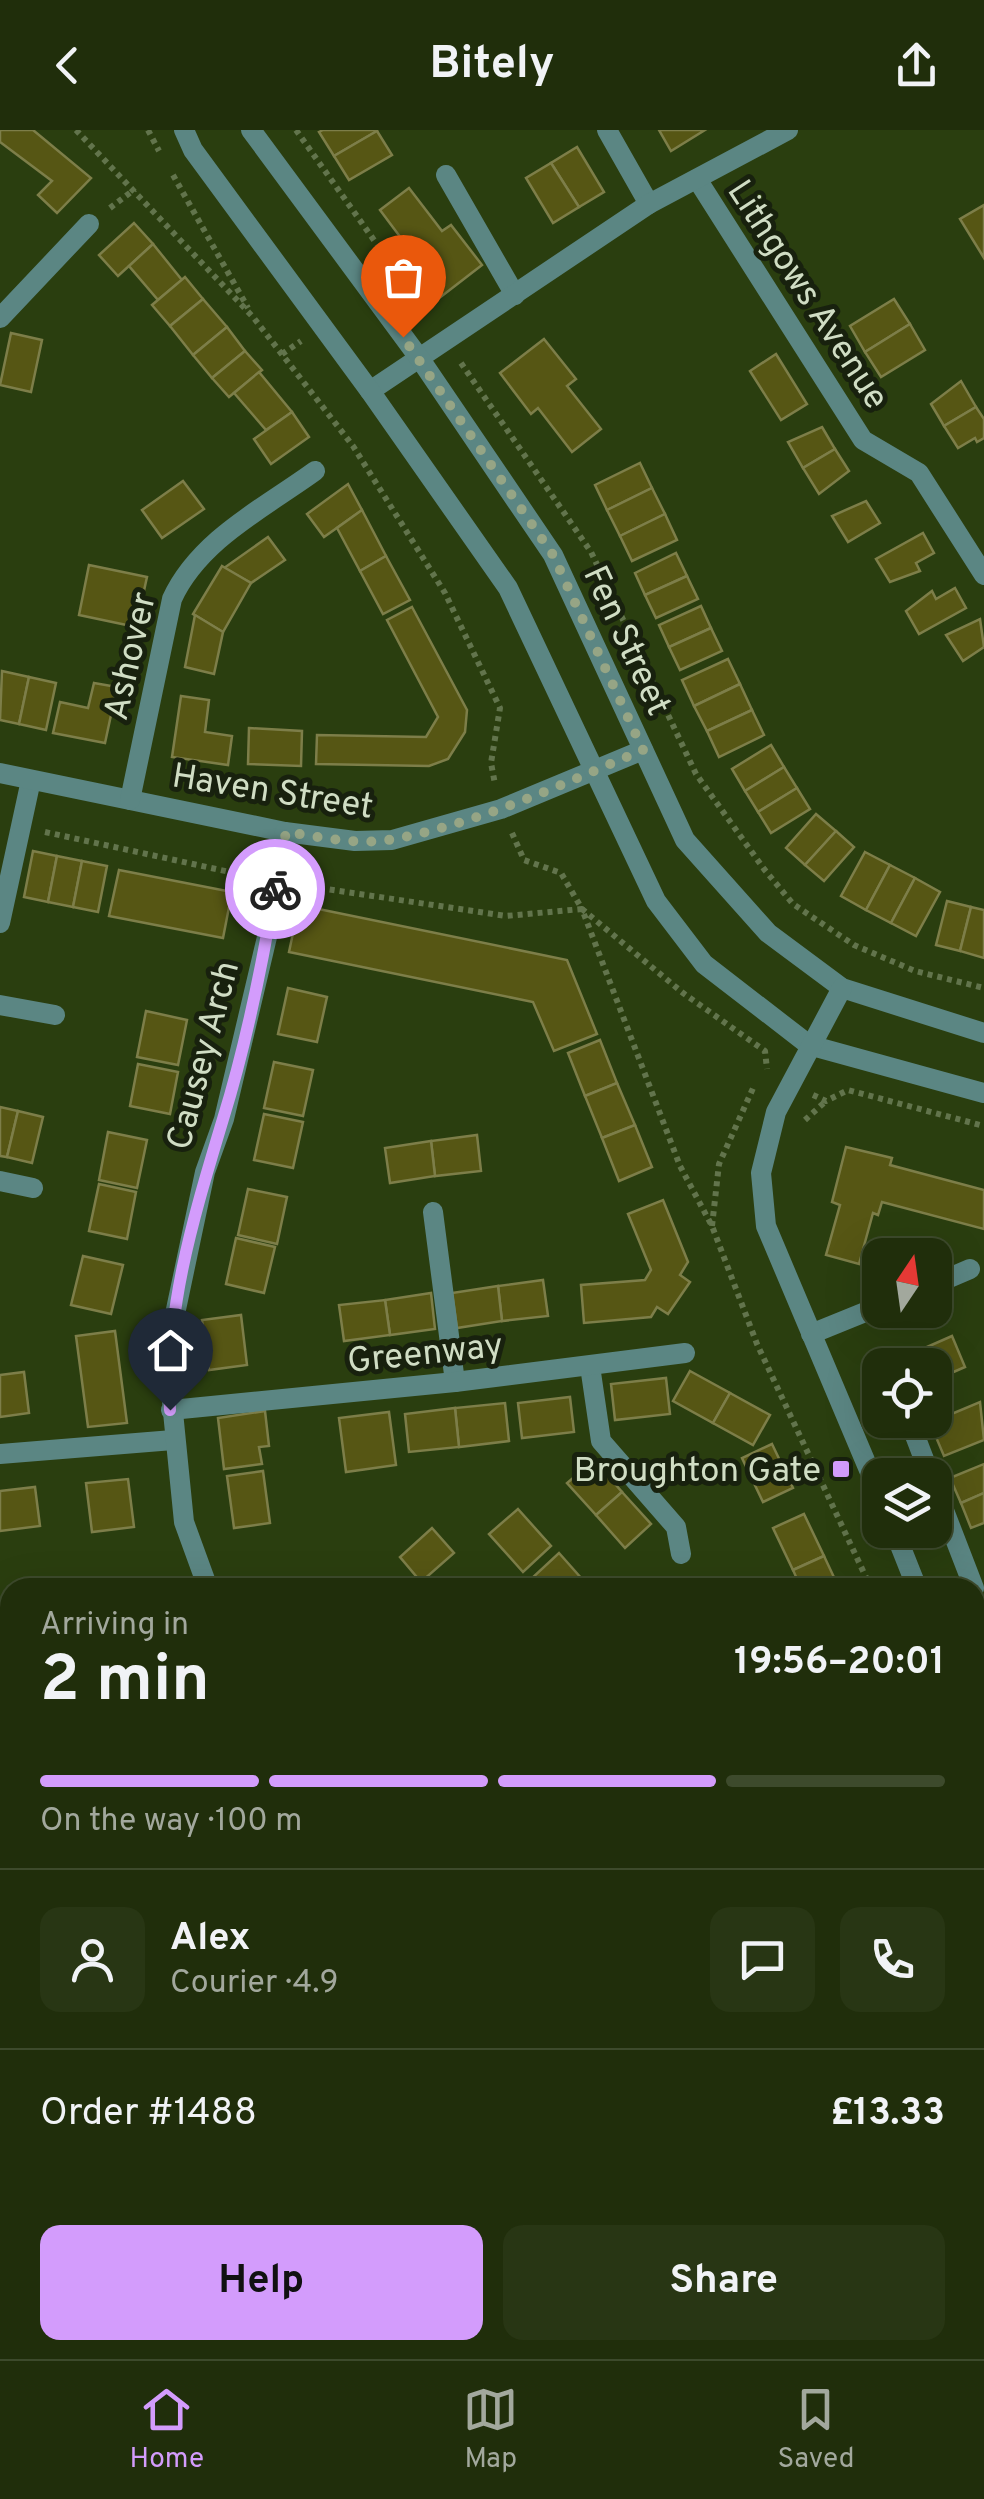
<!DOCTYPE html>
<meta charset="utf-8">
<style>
:root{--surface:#202e0b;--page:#283614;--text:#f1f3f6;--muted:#a2a89d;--line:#3d4a2c;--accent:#d39cfc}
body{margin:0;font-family:Overpass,sans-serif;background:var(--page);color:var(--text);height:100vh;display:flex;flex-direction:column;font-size:38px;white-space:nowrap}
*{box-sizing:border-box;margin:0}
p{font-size:32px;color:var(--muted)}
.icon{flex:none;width:55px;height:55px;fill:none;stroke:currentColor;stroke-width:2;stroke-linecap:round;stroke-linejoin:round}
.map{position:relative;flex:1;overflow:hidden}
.sheet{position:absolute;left:0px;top:1448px;width:985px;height:782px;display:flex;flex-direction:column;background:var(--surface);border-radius:30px 30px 0 0;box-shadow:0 10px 40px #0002,0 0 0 2px var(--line)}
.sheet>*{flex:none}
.needle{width:65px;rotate:13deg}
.buttons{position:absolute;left:862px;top:1108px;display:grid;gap:20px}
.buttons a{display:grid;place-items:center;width:90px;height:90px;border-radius:20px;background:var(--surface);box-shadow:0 10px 40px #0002,0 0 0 2px var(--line);font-size:50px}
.pin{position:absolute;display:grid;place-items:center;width:85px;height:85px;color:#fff;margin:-102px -42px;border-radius:50% 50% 50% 0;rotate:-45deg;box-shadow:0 0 10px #0007}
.pin .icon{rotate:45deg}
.courier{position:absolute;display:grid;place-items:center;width:100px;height:100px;margin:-50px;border:8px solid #d39cfc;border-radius:50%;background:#fff;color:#222;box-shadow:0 2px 12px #0007}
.headline em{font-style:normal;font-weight:700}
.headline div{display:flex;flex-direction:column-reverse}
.headline{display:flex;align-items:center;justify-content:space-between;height:170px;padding:0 40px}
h1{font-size:65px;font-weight:700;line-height:75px}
.bar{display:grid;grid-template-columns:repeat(4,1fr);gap:15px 10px;align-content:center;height:120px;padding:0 40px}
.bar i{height:12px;border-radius:8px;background:var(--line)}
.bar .active{background:var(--accent)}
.bar p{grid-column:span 4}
.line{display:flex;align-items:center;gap:25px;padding:0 40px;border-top:2px solid var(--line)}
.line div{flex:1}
.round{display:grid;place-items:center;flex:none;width:105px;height:105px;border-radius:20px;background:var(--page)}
.action{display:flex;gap:20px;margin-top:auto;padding:20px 40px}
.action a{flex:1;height:115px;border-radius:20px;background:var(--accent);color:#111;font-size:40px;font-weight:700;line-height:115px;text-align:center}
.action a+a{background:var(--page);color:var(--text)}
header{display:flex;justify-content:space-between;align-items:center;height:130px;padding:0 40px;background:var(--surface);font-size:45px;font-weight:700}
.tab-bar{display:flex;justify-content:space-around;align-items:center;height:140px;border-top:2px solid var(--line);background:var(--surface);font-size:28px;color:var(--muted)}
.tab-bar a{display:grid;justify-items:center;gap:5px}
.tab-bar .active{color:var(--accent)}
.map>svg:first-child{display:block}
</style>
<header><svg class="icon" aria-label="back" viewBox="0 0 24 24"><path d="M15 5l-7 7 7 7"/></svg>Bitely<svg class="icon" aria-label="share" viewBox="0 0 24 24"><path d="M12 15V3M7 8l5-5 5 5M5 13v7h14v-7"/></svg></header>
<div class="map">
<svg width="984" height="2229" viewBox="0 0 984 2229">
<rect width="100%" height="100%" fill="#2a3e0f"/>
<path fill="#5d3d75" d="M984,2015V2136L975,2138V2016Z"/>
<g fill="#565614" stroke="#7d7e49" stroke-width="2.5">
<path d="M0,0H33L91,48L57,83L38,65L52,51L0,12Z"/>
<path d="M323,0H376L377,1L334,26L319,2Z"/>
<path d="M659,0H705L671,21Z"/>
<path d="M377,1L392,25L349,50L334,26Z"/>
<path d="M577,17L604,62L579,77L551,33Z"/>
<path d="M551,33L579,77L553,93L526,48Z"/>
<path d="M409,58L442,101L451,95L482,135L438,169L407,129L413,124L380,80Z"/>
<path d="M984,75V128L960,89Z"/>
<path d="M134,93L153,114L118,146L99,125Z"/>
<path d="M153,114L182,150L158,170L129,136Z"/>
<path d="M185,147L203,169L170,196L152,175Z"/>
<path d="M203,169L227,197L193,225L170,196Z"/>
<path d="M894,169L910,194L865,222L850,196Z"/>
<path d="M910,194L925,220L881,247L865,222Z"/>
<path d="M227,197L245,221L212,248L193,225Z"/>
<path d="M11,203L42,210L31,262L0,255Z"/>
<path d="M544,209L576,249L567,256L601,299L572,322L538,278L531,284L500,243Z"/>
<path d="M245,221L262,240L229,267L212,248Z"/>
<path d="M776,224L807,274L781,290L750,241Z"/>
<path d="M259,242L292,282L266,300L234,263Z"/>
<path d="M961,251L976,277L944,296L931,274Z"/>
<path d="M976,277L984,289V308L977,312L975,308L958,318L944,296Z"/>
<path d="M292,282L309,307L271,334L254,309Z"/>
<path d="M822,297L835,319L803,338L788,312Z"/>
<path d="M835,319L849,341L819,364L803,338Z"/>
<path d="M640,333L652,358L607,380L595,355Z"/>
<path d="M183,351L204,379L162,408L142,380Z"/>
<path d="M348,354L362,380L324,407L307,384Z"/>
<path d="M652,358L665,384L620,406L607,380Z"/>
<path d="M866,371L880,393L848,412L832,386Z"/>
<path d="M362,380L386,426L360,441L337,398Z"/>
<path d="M665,384L677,410L632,431L620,406Z"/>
<path d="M923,403L934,423L916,433L920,441L890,452L876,429Z"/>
<path d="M268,407L285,430L251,453L224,438Z"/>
<path d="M676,423L687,446L645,465L635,443Z"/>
<path d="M386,426L410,470L383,484L360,441Z"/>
<path d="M89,435L147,447L136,497L79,485Z"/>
<path d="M222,436L251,453L223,502L193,484Z"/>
<path d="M687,446L698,469L656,488L645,465Z"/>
<path d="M955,458L966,478L919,504L906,481L932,461L936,469Z"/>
<path d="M701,476L711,498L669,517L659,495Z"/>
<path d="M412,477L467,580L465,602L448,629L429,636L316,634L317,605L426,607L438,587L387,490Z"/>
<path d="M195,485L223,502L214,544L185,537Z"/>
<path d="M980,489L984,517L963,531L946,505Z"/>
<path d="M711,498L722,521L680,540L669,517Z"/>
<path d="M728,529L740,554L694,576L682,550Z"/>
<path d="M2,541L29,547L19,594L0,590Z"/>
<path d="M29,547L56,553L46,600L19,594Z"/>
<path d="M94,553L117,557L105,613L53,603L60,572L88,578Z"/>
<path d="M740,554L752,580L707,601L694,576Z"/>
<path d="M181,566L209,570L205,602L232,606L228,635L172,627Z"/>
<path d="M752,580L764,605L719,627L707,601Z"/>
<path d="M249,598L302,601L301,636L248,634Z"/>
<path d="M771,615L784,637L745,661L732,639Z"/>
<path d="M784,637L797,658L758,682L745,661Z"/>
<path d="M797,658L810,679L771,703L758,682Z"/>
<path d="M816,684L836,701L805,735L786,718Z"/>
<path d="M836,701L854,717L824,751L805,735Z"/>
<path d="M33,721L57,726L48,772L24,767Z"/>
<path d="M865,722L890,735L866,780L841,766Z"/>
<path d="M57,726L82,731L73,777L48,772Z"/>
<path d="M82,731L107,736L98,782L73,777Z"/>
<path d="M890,735L915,748L891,793L866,780Z"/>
<path d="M119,740L232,762L223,808L109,786Z"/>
<path d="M915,748L940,762L916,806L891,793Z"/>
<path d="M947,771L971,777L960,821L936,815Z"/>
<path d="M299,775L567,830L597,904L554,921L533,872L289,822Z"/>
<path d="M971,777L984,780V828L960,821Z"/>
<path d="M288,858L327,867L317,912L278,904Z"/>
<path d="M146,881L187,890L178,935L137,927Z"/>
<path d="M600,910L617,953L585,966L568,923Z"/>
<path d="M274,932L313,940L303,986L264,978Z"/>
<path d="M138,934L178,942L170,984L130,976Z"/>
<path d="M617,953L635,995L602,1008L585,966Z"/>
<path d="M0,977L18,981L7,1027L0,1026Z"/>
<path d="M18,981L43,987L32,1033L7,1027Z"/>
<path d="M264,984L303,992L293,1038L254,1030Z"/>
<path d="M635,995L652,1037L619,1051L602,1008Z"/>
<path d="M108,1002L147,1010L137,1058L99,1050Z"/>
<path d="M477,1005L481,1041L435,1046L431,1011Z"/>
<path d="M431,1011L435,1046L390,1053L385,1018Z"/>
<path d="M846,1017L892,1028L890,1035L984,1060V1099L882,1072L878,1085L873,1083L859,1134L826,1125L840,1075L832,1072Z"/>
<path d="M99,1054L136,1062L127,1109L89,1101Z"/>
<path d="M248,1059L287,1067L277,1114L238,1105Z"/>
<path d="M663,1070L688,1132L680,1145L690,1152L668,1184L657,1177L651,1187L584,1193L581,1155L645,1150L651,1140L628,1084Z"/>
<path d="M236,1108L275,1117L264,1163L226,1154Z"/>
<path d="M83,1126L123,1135L111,1184L71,1175Z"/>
<path d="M543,1150L548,1186L502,1191L498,1156Z"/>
<path d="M498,1156L502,1191L457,1198L452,1163Z"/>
<path d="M431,1163L435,1199L390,1205L385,1170Z"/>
<path d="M385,1170L390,1205L344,1211L339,1175Z"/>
<path d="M241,1185L247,1235L209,1240L202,1190Z"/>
<path d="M115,1201L127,1293L88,1297L76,1206Z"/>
<path d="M952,1206L965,1237L935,1250V1235H905L902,1228Z"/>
<path d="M690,1241L730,1263L713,1293L673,1271Z"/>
<path d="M24,1242L29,1283L0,1287V1245Z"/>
<path d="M666,1248L670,1284L615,1290L611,1254Z"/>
<path d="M730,1263L770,1285L753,1315L713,1293Z"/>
<path d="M570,1267L574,1302L522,1308L518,1273Z"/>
<path d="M980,1272L984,1310L944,1326L930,1293Z"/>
<path d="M505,1273L509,1311L459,1317L455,1278Z"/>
<path d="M455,1278L459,1317L409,1322L405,1284Z"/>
<path d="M265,1281L269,1316L259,1317L262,1334L224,1339L218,1288Z"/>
<path d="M389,1282L396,1335L346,1342L339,1288Z"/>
<path d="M772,1314L793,1358L763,1372L742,1328Z"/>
<path d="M594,1330L622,1362L596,1385L567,1353Z"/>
<path d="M984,1334V1363L961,1373L950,1348Z"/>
<path d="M263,1341L270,1393L234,1398L227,1346Z"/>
<path d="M128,1349L134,1397L92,1402L86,1353Z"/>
<path d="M35,1357L40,1396L0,1401V1361Z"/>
<path d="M622,1362L651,1394L625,1418L596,1385Z"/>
<path d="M984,1363V1393L971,1398L961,1373Z"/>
<path d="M518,1379L551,1416L523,1442L489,1404Z"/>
<path d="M804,1384L824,1426L793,1440L773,1398Z"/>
<path d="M432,1398L454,1423L421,1452L400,1427Z"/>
<path d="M559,1423L590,1458H539L531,1449Z"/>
<path d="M824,1426L839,1458H801L793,1440Z"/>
<path d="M982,1822L984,1873L975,1876V1824Z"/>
<path d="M984,1965V2002L975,2003V1966Z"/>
<path d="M10,2201V2220H18L19,2229H0V2202Z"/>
<path d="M751,2220H772L773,2229H719L751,2225Z"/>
<path d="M837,2220H886L887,2229H838Z"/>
<path d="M387,2223L388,2229H337Z"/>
</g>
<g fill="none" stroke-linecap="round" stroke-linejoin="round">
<g stroke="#62744c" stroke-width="6" stroke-dasharray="5 5" stroke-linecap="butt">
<path d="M76,0L253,187L353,316L445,463L500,578L491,633L495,654"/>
<path d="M148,0L159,21"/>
<path d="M296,0L422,178"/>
<path d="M173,45L248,178"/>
<path d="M110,78L135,59"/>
<path d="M282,224L301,211"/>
<path d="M461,233L591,422L696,644L764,739L793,774L854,815L915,841L984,858"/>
<path d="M45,702L253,747"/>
<path d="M512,703L524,730L561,743L582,779L683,863L765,921L767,939"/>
<path d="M300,755L506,786L582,779L680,1036L712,1096L757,1214L871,1458"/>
<path d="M813,965L826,971L848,960L984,996"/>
<path d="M805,990L826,971"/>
<path d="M712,1096L719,1034L754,956"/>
<path d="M866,1251L880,1282"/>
<path d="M975,2023H984"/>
</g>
<g stroke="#5b8683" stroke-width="20">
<path d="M446,45L515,165"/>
<path d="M0,793L31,650"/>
<path d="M0,875L55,885"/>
<path d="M935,1154L970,1139"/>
<path d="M811,1204L880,1176"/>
<path d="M0,1560L6,1544"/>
<path d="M0,2184L10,2183"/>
<path d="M572,2220L573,2229"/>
</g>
<g stroke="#5b8683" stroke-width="20">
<path d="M607,0L649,74"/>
<path d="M697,49L863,310L919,343L984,445"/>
<path d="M0,188L89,94"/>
<path d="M370,261L649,74L788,0"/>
<path d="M0,643L285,702L355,711L392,710L501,679L643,620"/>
<path d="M130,670L172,469C199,410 264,378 315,341"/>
<path d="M0,1051L33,1058"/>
<path d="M433,1082L455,1252"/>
<path d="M590,1236L601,1311L676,1397L681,1424"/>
<path d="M171,1280L455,1252L685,1223"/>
<path d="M909,1290L930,1345"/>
<path d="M0,1324L173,1310"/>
<path d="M935,1357L974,1458"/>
<path d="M897,1407L917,1400"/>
<path d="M208,1458L184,1392L167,1222L205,1042L224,989L267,807L285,702"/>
<path d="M975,1525L984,1520"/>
<path d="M975,1712L984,1707"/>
<path d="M0,1842L10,1841"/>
<path d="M302,2220L303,2229"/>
<path d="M806,2220L807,2229"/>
</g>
<g stroke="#5b8683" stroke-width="20">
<path d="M184,0L193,20L370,261L508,458L656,771L704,834L809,915L984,963"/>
<path d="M251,0L420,229L553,425L685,710L768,803L842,858L984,903"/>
<path d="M842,858L776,982L761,1043L766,1096L880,1366"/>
<path d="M894,1400L917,1458"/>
<path d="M975,1605L984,1627"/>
</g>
</g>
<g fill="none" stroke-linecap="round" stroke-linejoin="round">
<path stroke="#96a585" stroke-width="10" stroke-dasharray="0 18" d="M275,759L286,702C321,707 359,716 394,709C480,693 563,654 643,620L553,425L403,207"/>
<path stroke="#d39cfc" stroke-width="12" d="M170,1280C165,1178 194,1086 223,989C246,915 262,836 275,759"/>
</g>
<rect fill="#d39cfc" stroke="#18210e" stroke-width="4" x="831" y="1329" width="20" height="20" rx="5"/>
<g text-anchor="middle" stroke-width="10" stroke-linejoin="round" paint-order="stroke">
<g font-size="35" fill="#d0ddc4" stroke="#18210e">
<text transform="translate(809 164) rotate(57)" y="12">Lithgows Avenue</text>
<text transform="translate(628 510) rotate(65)" y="12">Fen Street</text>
<text transform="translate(129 526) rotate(-77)" y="12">Ashover</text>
<text transform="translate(273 660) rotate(9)" y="12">Haven Street</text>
<text transform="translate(202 925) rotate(-75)" y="12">Causey Arch</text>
<text transform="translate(425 1222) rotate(-6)" y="12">Greenway</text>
</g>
<g font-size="35" fill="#d0ddc4" stroke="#18210e" text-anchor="end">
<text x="821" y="1351">Broughton Gate</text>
</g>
</g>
</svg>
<div class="buttons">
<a><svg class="needle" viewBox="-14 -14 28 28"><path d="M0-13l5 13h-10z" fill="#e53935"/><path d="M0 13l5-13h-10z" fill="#a2a89d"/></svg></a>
<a><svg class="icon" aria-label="locate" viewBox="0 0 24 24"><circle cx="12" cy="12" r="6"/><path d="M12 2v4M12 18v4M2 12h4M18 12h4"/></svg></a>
<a><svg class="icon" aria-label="layers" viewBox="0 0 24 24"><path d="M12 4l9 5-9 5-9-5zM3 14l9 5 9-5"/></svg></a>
</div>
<div class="pin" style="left:403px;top:207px;background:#ea580c"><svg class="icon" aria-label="bag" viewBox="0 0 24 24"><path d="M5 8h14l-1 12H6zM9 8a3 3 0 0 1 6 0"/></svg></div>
<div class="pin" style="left:170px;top:1280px;background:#1f2937"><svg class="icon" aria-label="home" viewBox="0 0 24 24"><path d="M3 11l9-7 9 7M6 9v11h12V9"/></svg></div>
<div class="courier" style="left:275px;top:759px"><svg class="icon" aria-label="bike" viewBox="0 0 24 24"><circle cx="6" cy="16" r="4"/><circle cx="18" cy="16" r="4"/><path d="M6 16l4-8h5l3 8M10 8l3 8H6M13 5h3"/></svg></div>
<section class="sheet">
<div class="headline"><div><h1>2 min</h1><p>Arriving in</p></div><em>19:56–20:01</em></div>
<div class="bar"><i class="active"></i><i class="active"></i><i class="active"></i><i></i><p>On the way · 100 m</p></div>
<div class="line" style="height:180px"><a class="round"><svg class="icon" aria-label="person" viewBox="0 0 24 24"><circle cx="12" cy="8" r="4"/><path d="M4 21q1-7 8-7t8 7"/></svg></a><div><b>Alex</b><p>Courier · 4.9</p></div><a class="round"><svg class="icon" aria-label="chat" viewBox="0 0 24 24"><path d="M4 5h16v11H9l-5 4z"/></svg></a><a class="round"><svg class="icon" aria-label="phone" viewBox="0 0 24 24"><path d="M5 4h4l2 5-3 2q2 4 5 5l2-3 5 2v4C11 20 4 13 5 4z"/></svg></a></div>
<div class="line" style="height:130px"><div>Order #1488</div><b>£13.33</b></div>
<div class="action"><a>Help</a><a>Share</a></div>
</section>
</div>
<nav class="tab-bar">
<a class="active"><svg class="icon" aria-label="home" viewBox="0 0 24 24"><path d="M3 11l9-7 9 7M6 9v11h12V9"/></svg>Home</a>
<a><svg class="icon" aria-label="map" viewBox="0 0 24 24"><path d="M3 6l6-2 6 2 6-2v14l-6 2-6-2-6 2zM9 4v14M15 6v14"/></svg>Map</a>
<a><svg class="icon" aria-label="saved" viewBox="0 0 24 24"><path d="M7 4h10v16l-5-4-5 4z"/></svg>Saved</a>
</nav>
